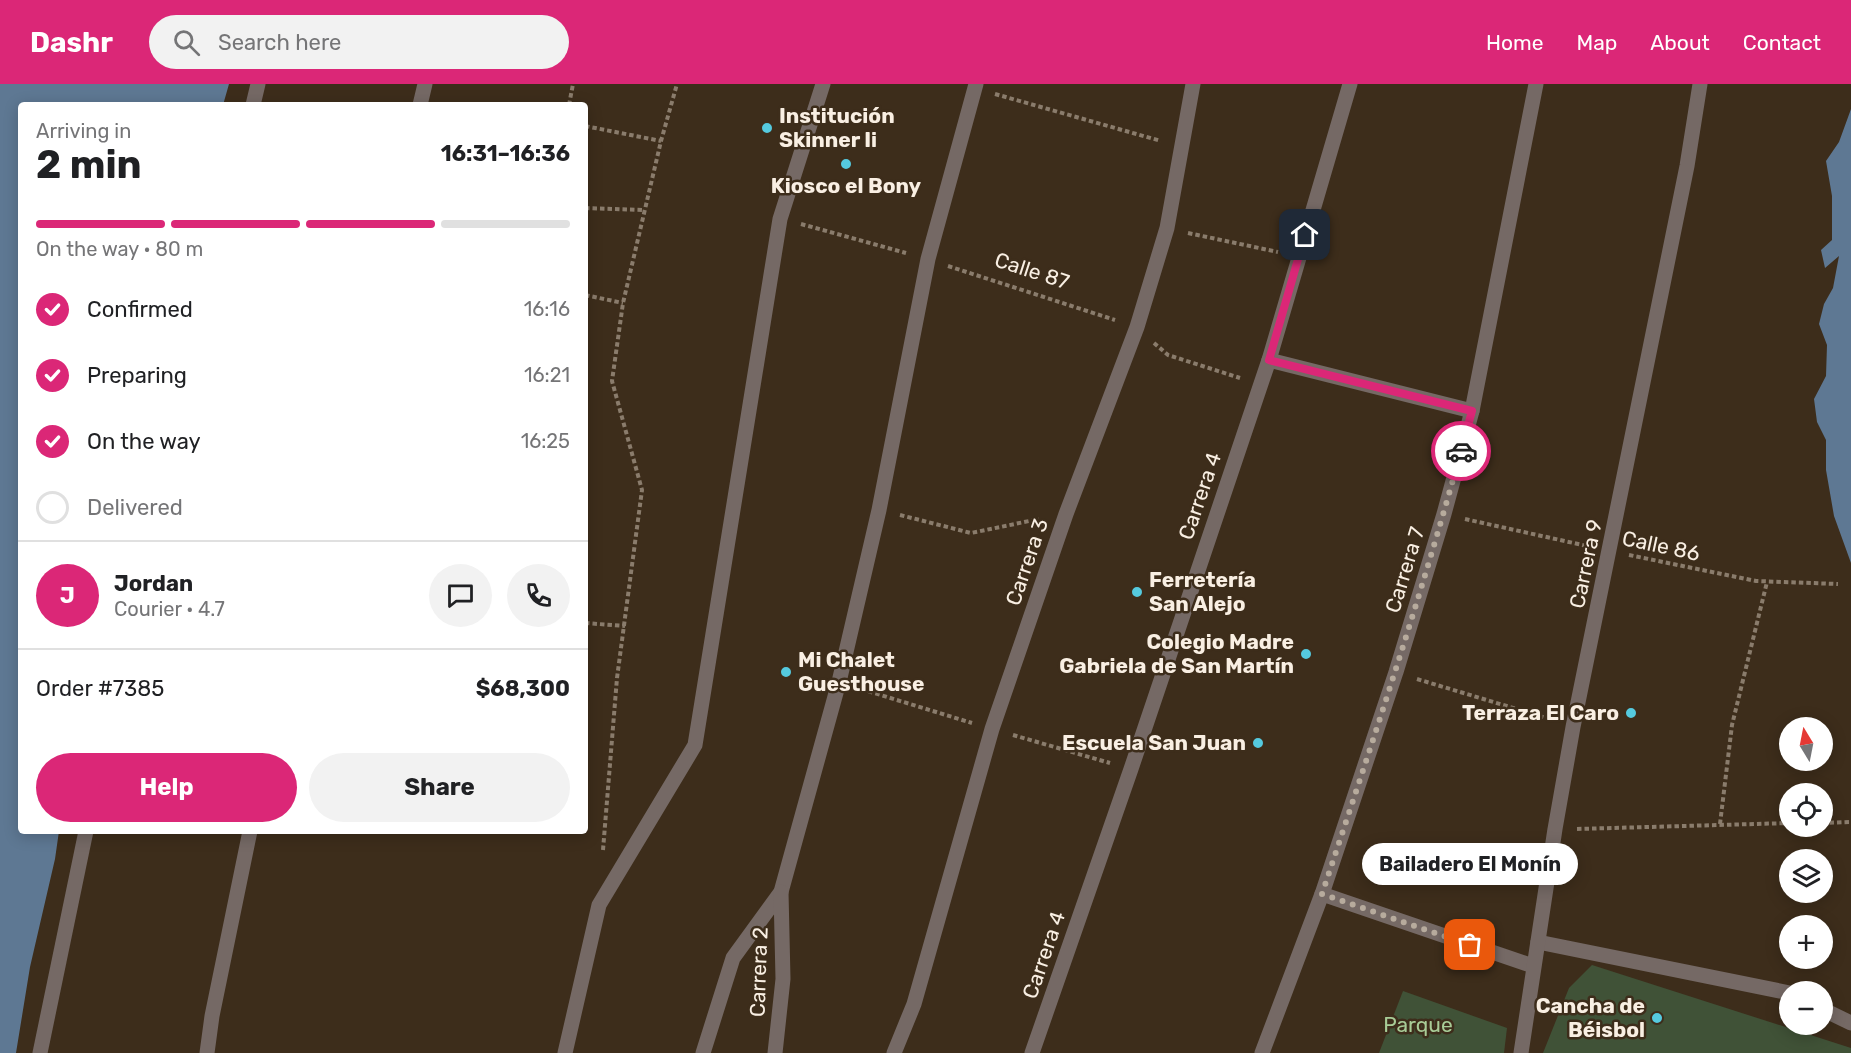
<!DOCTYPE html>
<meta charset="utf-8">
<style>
:root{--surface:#fff;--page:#f2f2f2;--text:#202124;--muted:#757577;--line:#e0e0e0;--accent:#db2777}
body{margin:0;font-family:Rubik,sans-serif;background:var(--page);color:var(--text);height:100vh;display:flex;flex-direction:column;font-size:22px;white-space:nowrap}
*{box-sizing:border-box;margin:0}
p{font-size:20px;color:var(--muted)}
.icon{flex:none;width:33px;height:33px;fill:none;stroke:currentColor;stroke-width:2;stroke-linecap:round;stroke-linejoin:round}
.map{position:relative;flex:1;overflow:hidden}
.panel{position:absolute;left:18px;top:18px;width:570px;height:732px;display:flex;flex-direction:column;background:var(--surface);border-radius:6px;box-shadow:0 3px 15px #0003}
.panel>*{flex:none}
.needle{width:39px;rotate:350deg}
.fabs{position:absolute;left:1779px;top:633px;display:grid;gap:12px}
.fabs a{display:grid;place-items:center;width:54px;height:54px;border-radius:50%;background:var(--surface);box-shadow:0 3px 15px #0003;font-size:30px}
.pin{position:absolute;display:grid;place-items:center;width:51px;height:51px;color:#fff;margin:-26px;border-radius:12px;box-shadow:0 3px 9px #0006}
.courier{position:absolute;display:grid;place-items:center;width:60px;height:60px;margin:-30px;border:4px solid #db2777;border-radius:50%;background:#fff;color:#222;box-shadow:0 2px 8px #0007}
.bubble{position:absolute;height:42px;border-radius:21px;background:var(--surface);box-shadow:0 3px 15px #0003;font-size:20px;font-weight:700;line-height:42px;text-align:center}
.headline em{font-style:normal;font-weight:700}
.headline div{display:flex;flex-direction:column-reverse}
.headline{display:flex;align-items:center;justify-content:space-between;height:102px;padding:0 18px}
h1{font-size:39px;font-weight:700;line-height:45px}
.bar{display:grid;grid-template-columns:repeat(4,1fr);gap:9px 6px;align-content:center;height:72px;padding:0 18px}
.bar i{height:8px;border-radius:4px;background:var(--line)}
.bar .current{background:var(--accent)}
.bar p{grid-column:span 4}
.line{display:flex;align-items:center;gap:15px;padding:0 18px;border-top:2px solid var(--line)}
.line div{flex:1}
.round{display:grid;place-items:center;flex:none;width:63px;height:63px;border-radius:32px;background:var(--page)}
ol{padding:0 18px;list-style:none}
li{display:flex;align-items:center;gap:18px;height:66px}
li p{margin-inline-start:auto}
li .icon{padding:6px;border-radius:50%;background:var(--accent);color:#fff;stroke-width:4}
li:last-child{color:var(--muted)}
li i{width:33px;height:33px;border:3px solid var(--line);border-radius:50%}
.button{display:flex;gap:12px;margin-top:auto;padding:12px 18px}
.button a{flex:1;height:69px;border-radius:36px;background:var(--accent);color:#fff;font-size:24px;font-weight:700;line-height:69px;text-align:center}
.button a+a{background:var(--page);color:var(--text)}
header{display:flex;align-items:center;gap:36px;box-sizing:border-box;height:84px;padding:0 30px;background:var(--accent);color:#fff}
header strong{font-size:28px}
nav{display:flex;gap:33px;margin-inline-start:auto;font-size:21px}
.search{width:420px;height:54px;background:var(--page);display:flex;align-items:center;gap:15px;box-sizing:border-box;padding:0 21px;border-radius:33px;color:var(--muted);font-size:22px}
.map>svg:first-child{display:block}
</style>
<header>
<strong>Dashr</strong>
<div class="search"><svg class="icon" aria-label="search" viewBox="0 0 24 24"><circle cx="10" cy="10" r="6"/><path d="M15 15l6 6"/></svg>Search here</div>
<nav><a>Home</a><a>Map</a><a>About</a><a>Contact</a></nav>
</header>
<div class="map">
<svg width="1851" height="969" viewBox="0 0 1851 969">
<rect width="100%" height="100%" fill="#3d2d1b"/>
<g fill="#405237">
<path d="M1592,881L1851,964V969H1543L1569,904Z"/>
<path d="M1403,907L1507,944L1504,969H1379Z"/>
</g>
<g fill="#5e7893">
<path d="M0,0H229L223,21H21V747H59L55,775L30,883L16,969H0Z"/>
<path d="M1851,25V479L1834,432L1826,386V356L1817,338L1814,315L1826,292L1827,261L1819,240L1824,220L1833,204L1839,172L1825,184L1821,166L1832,156V112L1826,77L1839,58Z"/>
</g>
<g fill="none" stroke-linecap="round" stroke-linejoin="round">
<g stroke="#8a7c6c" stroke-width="4" stroke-dasharray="4.5 3" stroke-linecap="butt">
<path d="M995,10L1161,57"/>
<path d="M569,21L573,0"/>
<path d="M585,42L661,57"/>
<path d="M585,124L644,126"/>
<path d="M801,140L906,169"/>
<path d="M1188,149L1278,168"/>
<path d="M948,182L1115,236"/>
<path d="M585,211L623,219"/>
<path d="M1154,259L1168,271L1240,294"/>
<path d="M900,431L971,449L1039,435"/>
<path d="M1465,435L1587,462"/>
<path d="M1629,471L1756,497L1838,500"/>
<path d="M585,539L625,542"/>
<path d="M1417,595L1553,636"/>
<path d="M861,605L972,639"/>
<path d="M1013,651L1110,679"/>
<path d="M1822,739L1851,738"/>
<path d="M1720,740L1732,641L1767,498"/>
<path d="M1577,745L1790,739"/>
<path d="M603,766L617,594L642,406L612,297L623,219L661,57L677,0"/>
</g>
<g stroke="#756965" stroke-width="15">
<path d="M253,21L258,0"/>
<path d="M420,21L425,0"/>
<path d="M1269,276L1472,327"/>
<path d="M1322,810L1533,882"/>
<path d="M1538,858L1790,909"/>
<path d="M1822,925L1851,939"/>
<path d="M40,969L86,747"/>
<path d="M207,969L212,932L250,747"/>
<path d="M565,969L599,821L695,661L780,135L823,0"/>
<path d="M703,969L733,874L781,808L839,598L879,426L928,175L976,0"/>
<path d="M775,969L783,895L781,808"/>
<path d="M894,969L914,920L992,645L1066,430L1137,243L1167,144L1193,0"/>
<path d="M1032,969L1131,685L1269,276L1350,0"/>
<path d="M1262,969L1322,810L1396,588L1444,430L1472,327L1536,0"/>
<path d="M1521,969L1555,745L1573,643L1687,82L1700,0"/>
</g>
</g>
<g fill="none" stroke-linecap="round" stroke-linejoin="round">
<path stroke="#b7ab9d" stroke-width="6" stroke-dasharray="0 10.8" d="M1461,367C1420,516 1371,663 1322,810L1470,861"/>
<path stroke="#db2777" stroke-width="8" d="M1305,151L1269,276L1472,327L1461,367"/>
</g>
<g fill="#55cadf" stroke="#3d2d1b" stroke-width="2">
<circle cx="767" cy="44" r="6"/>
<circle cx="846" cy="80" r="6"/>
<circle cx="1137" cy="508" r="6"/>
<circle cx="1306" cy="570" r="6"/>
<circle cx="786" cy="588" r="6"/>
<circle cx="1631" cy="629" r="6"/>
<circle cx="1258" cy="659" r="6"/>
<circle cx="1657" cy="934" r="6"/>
</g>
<g text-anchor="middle" stroke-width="5" stroke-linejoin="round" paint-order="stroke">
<g font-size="21" font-weight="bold" fill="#f9efe3" stroke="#3d2d1b" text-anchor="end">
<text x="779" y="39" text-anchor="start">Institución<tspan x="779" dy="24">Skinner Ii</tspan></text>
<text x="846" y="109" text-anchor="middle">Kiosco el Bony</text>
<text x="1149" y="503" text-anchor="start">Ferretería<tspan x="1149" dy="24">San Alejo</tspan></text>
<text x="1294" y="565">Colegio Madre<tspan x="1294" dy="24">Gabriela de San Martín</tspan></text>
<text x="798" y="583" text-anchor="start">Mi Chalet<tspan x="798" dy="24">Guesthouse</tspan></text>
<text x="1619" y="636">Terraza El Caro</text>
<text x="1246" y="666">Escuela San Juan</text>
<text x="1645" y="929">Cancha de<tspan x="1645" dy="24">Béisbol</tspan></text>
</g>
<g font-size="21" fill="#f9efe3" stroke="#3d2d1b">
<text transform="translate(1032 187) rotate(18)" y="7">Calle 87</text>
<text transform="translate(1200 412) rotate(-71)" y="7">Carrera 4</text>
<text transform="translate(1661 462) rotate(12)" y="7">Calle 86</text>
<text transform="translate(1027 478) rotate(-71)" y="7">Carrera 3</text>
<text transform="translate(1586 480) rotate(-78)" y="7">Carrera 9</text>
<text transform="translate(1405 486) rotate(-73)" y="7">Carrera 7</text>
<text transform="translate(1044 871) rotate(-71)" y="7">Carrera 4</text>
<text transform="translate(759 888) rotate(-88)" y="7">Carrera 2</text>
</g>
<g font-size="21" fill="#a8cc97" stroke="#3d2d1b">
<text x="1418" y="948">Parque</text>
</g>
</g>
</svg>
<div class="fabs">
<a><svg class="needle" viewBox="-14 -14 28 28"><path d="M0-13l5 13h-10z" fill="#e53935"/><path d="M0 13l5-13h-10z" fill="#757577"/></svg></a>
<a><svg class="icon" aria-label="locate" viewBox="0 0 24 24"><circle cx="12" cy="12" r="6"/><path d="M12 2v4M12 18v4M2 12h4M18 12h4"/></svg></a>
<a><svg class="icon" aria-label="layers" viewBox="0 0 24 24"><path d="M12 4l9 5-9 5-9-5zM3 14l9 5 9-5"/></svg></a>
<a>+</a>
<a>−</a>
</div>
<div class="pin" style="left:1470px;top:861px;background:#ea580c"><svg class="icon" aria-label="bag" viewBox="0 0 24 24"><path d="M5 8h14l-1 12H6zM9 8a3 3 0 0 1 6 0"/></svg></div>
<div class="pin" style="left:1305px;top:151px;background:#1f2937"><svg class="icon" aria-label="home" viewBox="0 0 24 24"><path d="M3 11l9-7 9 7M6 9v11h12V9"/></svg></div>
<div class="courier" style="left:1461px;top:367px"><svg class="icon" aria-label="car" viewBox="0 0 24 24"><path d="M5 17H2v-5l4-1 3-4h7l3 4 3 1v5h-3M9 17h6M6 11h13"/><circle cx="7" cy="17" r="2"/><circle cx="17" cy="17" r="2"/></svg></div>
<div class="bubble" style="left:1362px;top:759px;width:216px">Bailadero El Monín</div>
<section class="panel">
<div class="headline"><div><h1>2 min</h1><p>Arriving in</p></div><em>16:31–16:36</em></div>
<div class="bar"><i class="current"></i><i class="current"></i><i class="current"></i><i></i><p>On the way · 80 m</p></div>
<ol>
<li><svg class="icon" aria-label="check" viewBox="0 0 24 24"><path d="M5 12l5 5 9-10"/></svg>Confirmed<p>16:16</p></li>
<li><svg class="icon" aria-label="check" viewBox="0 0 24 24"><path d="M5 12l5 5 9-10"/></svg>Preparing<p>16:21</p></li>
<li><svg class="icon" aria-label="check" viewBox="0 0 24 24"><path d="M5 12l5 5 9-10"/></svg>On the way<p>16:25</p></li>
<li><i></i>Delivered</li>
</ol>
<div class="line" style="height:108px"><b class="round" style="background:var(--accent);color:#fff">J</b><div><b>Jordan</b><p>Courier · 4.7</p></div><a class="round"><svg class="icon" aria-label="chat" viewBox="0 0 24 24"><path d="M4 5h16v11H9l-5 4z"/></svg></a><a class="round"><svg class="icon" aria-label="phone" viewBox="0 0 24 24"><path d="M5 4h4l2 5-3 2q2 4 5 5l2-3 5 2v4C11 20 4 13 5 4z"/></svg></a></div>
<div class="line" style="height:78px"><div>Order #7385</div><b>$68,300</b></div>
<div class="button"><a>Help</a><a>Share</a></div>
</section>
</div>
